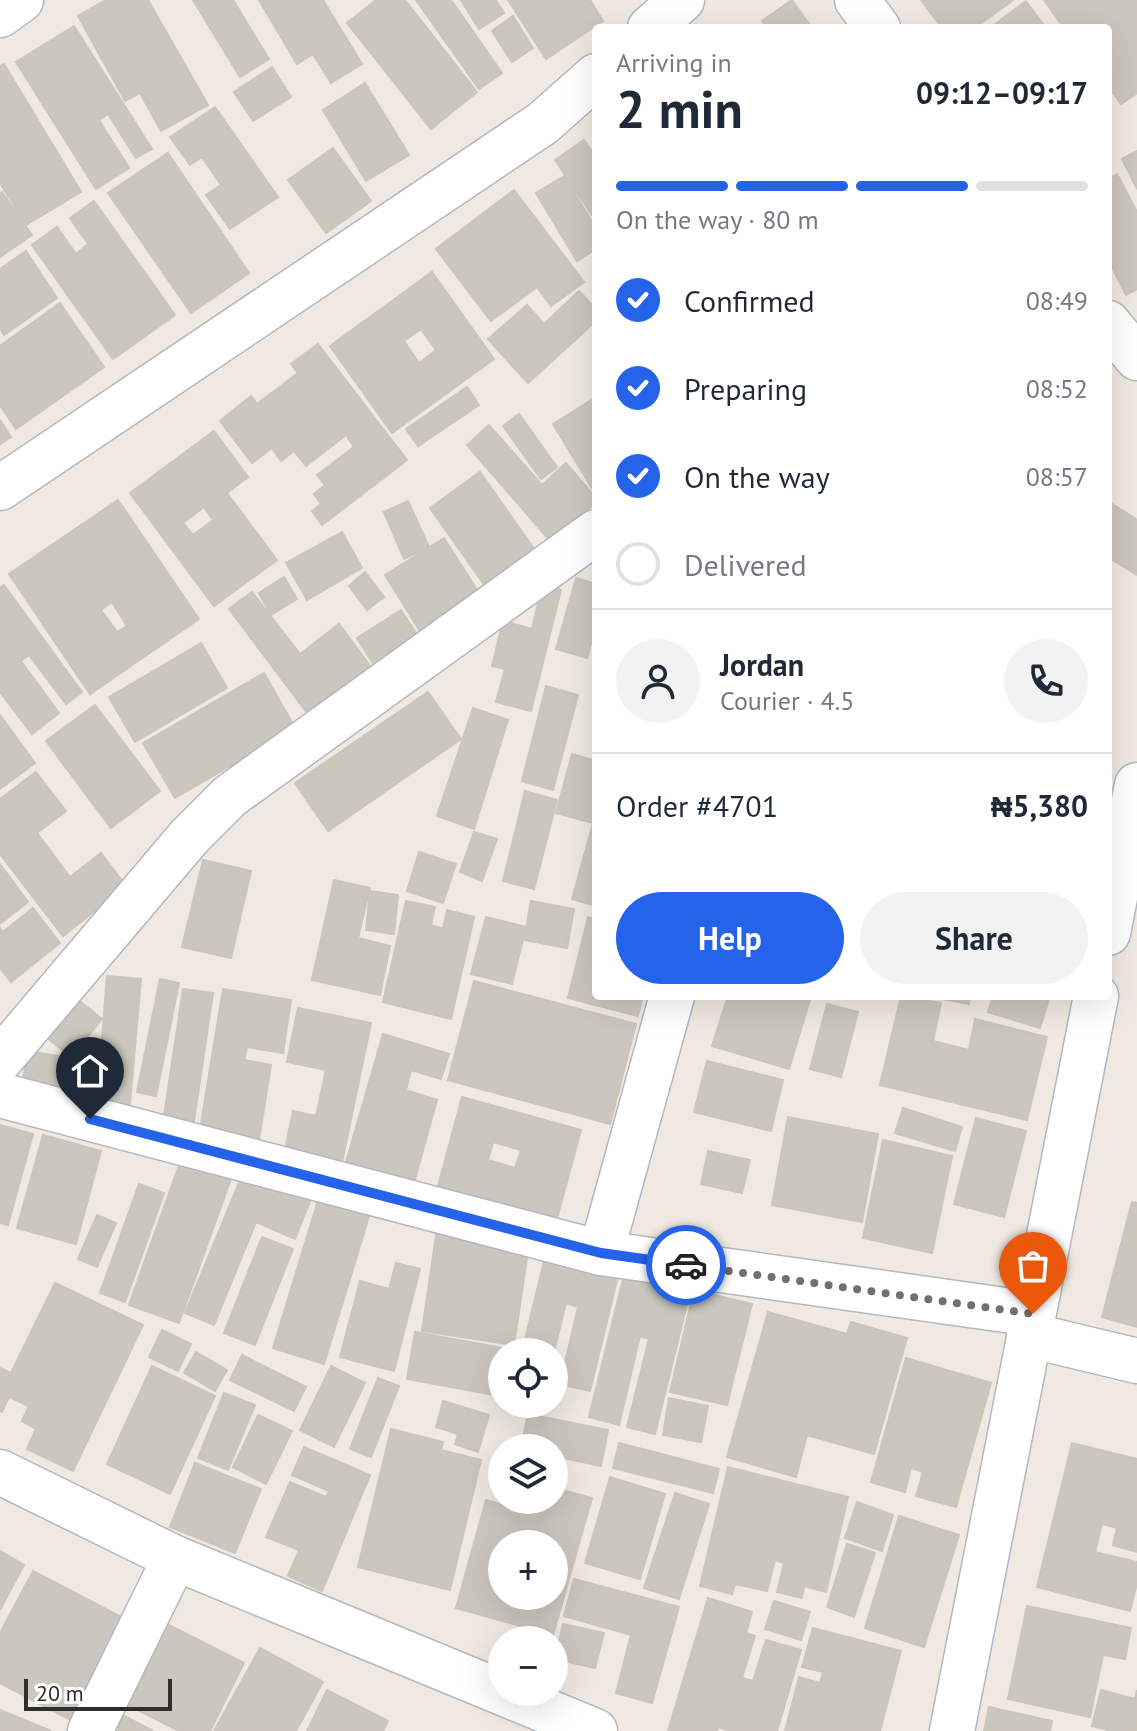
<!DOCTYPE html>
<meta charset="utf-8">
<style>
:root{--surface:#fff;--page:#f2f2f3;--text:#1f2937;--muted:#747a83;--line:#e0e1e3;--accent:#2563eb}
body{margin:0;font-family:"PT Sans",sans-serif;background:var(--page);color:var(--text);height:100vh;display:flex;flex-direction:column;font-size:30px;white-space:nowrap}
*{box-sizing:border-box;margin:0}
p{font-size:26px;color:var(--muted)}
.icon{flex:none;width:44px;height:44px;fill:none;stroke:currentColor;stroke-width:2;stroke-linecap:round;stroke-linejoin:round}
.map{position:relative;flex:1;overflow:hidden}
.details{position:absolute;left:592px;top:24px;width:520px;height:976px;display:flex;flex-direction:column;background:var(--surface);border-radius:8px;box-shadow:0 8px 32px #0002}
.details>*{flex:none}
.fabs{position:absolute;left:488px;top:1338px;display:grid;gap:16px}
.fabs a{display:grid;place-items:center;width:80px;height:80px;border-radius:50%;background:var(--surface);box-shadow:0 8px 32px #0002;font-size:40px}
.scale{position:absolute;left:24px;bottom:20px;width:148px;box-sizing:border-box;padding-left:8px;border:4px solid #2e2e2e;border-top:0;font-size:22px;line-height:28px;white-space:nowrap;color:#2e2e2e;-webkit-text-stroke:6px #fff;paint-order:stroke}
.pin{position:absolute;display:grid;place-items:center;width:68px;height:68px;color:#fff;margin:-82px -34px;border-radius:50% 50% 50% 0;rotate:-45deg;box-shadow:0 0 8px #0007}
.pin .icon{rotate:45deg}
.courier{position:absolute;display:grid;place-items:center;width:80px;height:80px;margin:-40px;border:6px solid #2563eb;border-radius:50%;background:#fff;color:#222;box-shadow:0 2px 10px #0007}
.head em{font-style:normal;font-weight:600}
.head div{display:flex;flex-direction:column-reverse}
.head{display:flex;align-items:center;justify-content:space-between;height:136px;padding:0 24px}
h1{font-size:52px;font-weight:600;line-height:60px}
.bar{display:grid;grid-template-columns:repeat(4,1fr);gap:12px 8px;align-content:center;height:96px;padding:0 24px}
.bar i{height:10px;border-radius:6px;background:var(--line)}
.bar .on{background:var(--accent)}
.bar p{grid-column:span 4}
.line{display:flex;align-items:center;gap:20px;padding:0 24px;border-top:2px solid var(--line)}
.line div{flex:1}
.round{display:grid;place-items:center;flex:none;width:84px;height:84px;border-radius:42px;background:var(--page)}
ol{padding:0 24px;list-style:none}
li{display:flex;align-items:center;gap:24px;height:88px}
li p{margin-inline-start:auto}
li .icon{padding:8px;border-radius:50%;background:var(--accent);color:#fff;stroke-width:4}
li:last-child{color:var(--muted)}
li i{width:44px;height:44px;border:4px solid var(--line);border-radius:50%}
.action{display:flex;gap:16px;margin-top:auto;padding:16px 24px}
.action a{flex:1;height:92px;border-radius:48px;background:var(--accent);color:#fff;font-size:32px;font-weight:600;line-height:92px;text-align:center}
.action a+a{background:var(--page);color:var(--text)}
.map>svg:first-child{display:block}
</style>
<div class="map">
<svg width="1137" height="1731" viewBox="0 0 1137 1731">
<rect width="100%" height="100%" fill="#efe9e1"/>
<g fill="#cbc7bf" stroke="#cbc5ba" stroke-width="2" fill-rule="evenodd">
<path d="M106,0H148L208,105L161,131L140,93L125,101L78,16Z"/>
<path d="M193,0H233L269,59L240,77Z"/>
<path d="M259,0H323L362,64L331,83L313,54L297,64Z"/>
<path d="M376,0H405L477,92L431,129L347,23Z"/>
<path d="M416,0H451L502,73L479,89Z"/>
<path d="M461,0H496L504,13L479,29Z"/>
<path d="M508,0H590L603,21L546,59Z"/>
<path d="M792,0L812,28H768L762,21Z"/>
<path d="M921,0H1013L975,28H942Z"/>
<path d="M1044,0H1137V93L1121,104L1108,86V28H1064Z"/>
<path d="M1026,1L1046,28H990Z"/>
<path d="M513,16L533,48L512,62L492,31Z"/>
<path d="M74,26L152,149L136,158L108,114L99,120L129,168L96,189L16,62Z"/>
<path d="M4,64L81,192L26,225L0,183V66Z"/>
<path d="M272,67L291,97L253,121L234,92Z"/>
<path d="M365,83L409,155L366,181L323,110Z"/>
<path d="M215,107L278,197L230,229L206,195L221,185L202,157L190,165L170,137Z"/>
<path d="M584,140L596,157V221L555,160Z"/>
<path d="M333,148L371,201L326,233L288,180Z"/>
<path d="M1137,151V189L1122,159Z"/>
<path d="M168,153L249,273L191,313L108,193Z"/>
<path d="M1117,174L1137,212V289L1126,295L1108,260V179Z"/>
<path d="M564,176L596,228V249L577,261L536,193Z"/>
<path d="M514,190L584,282L551,306L537,287L491,321L436,249Z"/>
<path d="M2,192L32,235L0,257V194Z"/>
<path d="M94,201L175,315L113,359L32,245L57,227L76,254L88,244L70,218Z"/>
<path d="M26,251L57,298L4,335L0,328V269Z"/>
<path d="M432,272L494,359L392,433L330,346ZM421,329L436,350L419,363L404,341Z"/>
<path d="M579,291L596,309V321L528,383L488,339L527,305L544,324Z"/>
<path d="M60,303L104,367L16,429L0,405V346Z"/>
<path d="M318,344L407,460L322,525L312,511L321,504L314,494L325,485L317,475L354,447L346,435L306,466L294,451L281,461L272,448L252,463L220,421L251,396L257,404L298,373L291,364Z"/>
<path d="M467,387L479,405L418,446L406,429Z"/>
<path d="M596,397V495L553,424Z"/>
<path d="M519,414L557,467L541,479L503,426Z"/>
<path d="M0,420L11,437L0,444Z"/>
<path d="M489,425L542,485L566,463L596,498V502L551,542L467,445Z"/>
<path d="M214,431L248,477L227,493L277,560L214,606L130,493ZM204,507L213,520L193,535L183,523Z"/>
<path d="M480,472L535,550L485,586L430,508Z"/>
<path d="M118,500L199,619L90,694L9,574ZM112,602L127,626L117,632L101,610Z"/>
<path d="M408,501L429,547L404,559L384,512Z"/>
<path d="M1108,501L1137,520V575L1108,557Z"/>
<path d="M342,532L362,568L307,600L286,563Z"/>
<path d="M444,538L479,593L420,631L385,575Z"/>
<path d="M365,572L384,597L367,610L349,586Z"/>
<path d="M284,577L297,599L271,615L259,593Z"/>
<path d="M576,578L596,584V626L587,658L556,649Z"/>
<path d="M4,585L82,692L66,704L29,655L21,661L59,713L32,734L0,692V588Z"/>
<path d="M542,585L561,590L531,711L496,702L505,669L492,666L503,621L532,629Z"/>
<path d="M252,592L300,654L339,624L371,667L308,714L229,609Z"/>
<path d="M401,610L420,639L376,668L357,638Z"/>
<path d="M201,643L227,688L135,742L109,697Z"/>
<path d="M264,673L295,728L175,798L143,743Z"/>
<path d="M546,686L578,695L553,790L522,781Z"/>
<path d="M428,692L461,739L328,831L295,783Z"/>
<path d="M95,705L160,791L111,828L46,741Z"/>
<path d="M473,708L508,720L474,829L437,816Z"/>
<path d="M0,715L35,763L0,789Z"/>
<path d="M572,754L596,761V906L572,899L593,823L556,813Z"/>
<path d="M36,772L66,811L37,833L70,877L101,853L126,886L63,936L0,854V799Z"/>
<path d="M525,791L557,800L534,889L503,881Z"/>
<path d="M474,832L497,839L482,881L460,872Z"/>
<path d="M419,852L456,864L443,903L407,891Z"/>
<path d="M203,860L251,871L231,958L182,947Z"/>
<path d="M0,864L28,902L1,923L0,921Z"/>
<path d="M334,880L370,888L358,938L390,946L380,995L312,980Z"/>
<path d="M370,891L398,895L394,934L366,930Z"/>
<path d="M406,901L435,907L431,925L443,929L447,910L474,917L451,1019L383,1002Z"/>
<path d="M531,901L574,909L567,948L524,940Z"/>
<path d="M33,908L60,943L11,982L0,968V928L3,932Z"/>
<path d="M486,917L526,927L512,984L471,974Z"/>
<path d="M588,917L596,919V996H643L638,1016L568,998Z"/>
<path d="M107,976L141,979L130,1104L97,1102Z"/>
<path d="M160,979L179,983L156,1096L137,1092Z"/>
<path d="M474,981L636,1024L610,1124L448,1080Z"/>
<path d="M183,989L213,993L194,1121L164,1116Z"/>
<path d="M223,989L291,1000L283,1053L247,1047L244,1060L271,1065L259,1140L200,1130Z"/>
<path d="M728,996H811L789,1069L712,1046Z"/>
<path d="M901,996L941,1003L933,1041L969,1050L975,1019L1047,1037L1027,1120L880,1085Z"/>
<path d="M927,996H970L969,1004Z"/>
<path d="M993,996H1050L1040,1028L988,1012Z"/>
<path d="M75,997L102,1019L71,1057L45,1036Z"/>
<path d="M827,1004L858,1012L841,1077L810,1069Z"/>
<path d="M298,1008L371,1023L341,1167L284,1155L293,1111L316,1116L326,1070L287,1062Z"/>
<path d="M383,1034L449,1054L441,1079L411,1070L406,1090L437,1100L412,1190L344,1169Z"/>
<path d="M28,1051L89,1061L84,1095L22,1084Z"/>
<path d="M707,1061L783,1080L771,1131L694,1112Z"/>
<path d="M462,1097L581,1130L556,1222L437,1190ZM493,1142L521,1150L515,1168L488,1160Z"/>
<path d="M903,1108L962,1127L955,1151L895,1133Z"/>
<path d="M788,1117L878,1134L862,1222L772,1205Z"/>
<path d="M976,1118L1026,1131L1004,1217L954,1204Z"/>
<path d="M0,1125L33,1134L8,1225L0,1223Z"/>
<path d="M43,1135L101,1151L76,1244L17,1228Z"/>
<path d="M883,1140L952,1156L932,1253L863,1238Z"/>
<path d="M708,1151L750,1160L742,1193L701,1184Z"/>
<path d="M182,1157L232,1176L179,1323L129,1305Z"/>
<path d="M243,1173L310,1201L295,1239L256,1222L214,1325L185,1313Z"/>
<path d="M139,1184L164,1193L125,1302L100,1293Z"/>
<path d="M320,1194L371,1210L324,1364L273,1348Z"/>
<path d="M1132,1202L1137,1203V1327L1102,1317Z"/>
<path d="M97,1215L116,1223L97,1267L78,1259Z"/>
<path d="M437,1229L529,1244L514,1345L422,1331Z"/>
<path d="M262,1237L293,1249L255,1345L224,1333Z"/>
<path d="M545,1257L618,1276L590,1391L560,1384L578,1307L566,1303L554,1352H522Z"/>
<path d="M396,1263L420,1269L394,1371L340,1357L360,1281L389,1289Z"/>
<path d="M625,1271L691,1288L655,1434L627,1427L649,1339L640,1336L619,1425L589,1417Z"/>
<path d="M55,1283L143,1325L73,1471L27,1449L36,1429L22,1421L29,1406L9,1397L2,1412L0,1411V1368L11,1373Z"/>
<path d="M694,1290L752,1304L727,1405L670,1392Z"/>
<path d="M768,1312L847,1334L851,1322L907,1338L874,1454L807,1435L796,1477L727,1457Z"/>
<path d="M162,1330L191,1344L178,1371L149,1357Z"/>
<path d="M415,1332L508,1349V1352H502L500,1396L407,1379Z"/>
<path d="M196,1352L227,1370L215,1391L184,1373Z"/>
<path d="M242,1355L306,1387L294,1411L230,1380Z"/>
<path d="M906,1358L991,1383L956,1507L916,1496L923,1472L911,1468L905,1492L871,1482Z"/>
<path d="M152,1366L215,1396L170,1494L107,1464Z"/>
<path d="M331,1366L365,1383L334,1447L300,1430Z"/>
<path d="M378,1378L399,1386L371,1457L350,1449Z"/>
<path d="M224,1393L255,1405L228,1470L198,1458Z"/>
<path d="M669,1398L708,1406L701,1442L663,1435Z"/>
<path d="M443,1401L489,1415L478,1452L455,1444L458,1434L436,1427Z"/>
<path d="M528,1414L608,1430L601,1466L554,1456V1448H521Z"/>
<path d="M258,1415L292,1431L266,1484L233,1467Z"/>
<path d="M391,1429L443,1442L441,1450L481,1460L450,1590L358,1567Z"/>
<path d="M619,1443L719,1469L713,1493L613,1468Z"/>
<path d="M1072,1443L1137,1459V1552L1113,1545L1117,1528L1102,1524L1095,1552L1137,1562V1583L1130,1611L1037,1587Z"/>
<path d="M304,1447L370,1475L322,1591L288,1576L299,1550L266,1537L290,1482L326,1497L329,1491L292,1475Z"/>
<path d="M195,1463L261,1489L235,1553L170,1527Z"/>
<path d="M728,1467L848,1497L826,1592L804,1586L802,1598L777,1592L784,1563L775,1560L767,1591L735,1584L732,1594L700,1586Z"/>
<path d="M610,1477L665,1494L640,1579L585,1563Z"/>
<path d="M554,1488L592,1498L553,1635L456,1608L486,1500L538,1515L543,1500H554ZM502,1544H554V1596H502Z"/>
<path d="M675,1493L709,1504L679,1599L644,1588Z"/>
<path d="M857,1502L893,1515L882,1551L845,1538Z"/>
<path d="M899,1516L959,1535L924,1647L865,1628Z"/>
<path d="M847,1544L875,1553L854,1617L827,1607Z"/>
<path d="M0,1551L24,1565L0,1610Z"/>
<path d="M33,1571L123,1618L70,1720L0,1683V1633Z"/>
<path d="M574,1579L679,1607L652,1703L616,1693L631,1635L564,1616Z"/>
<path d="M708,1598L752,1612L746,1633L755,1636L742,1678L753,1681L766,1640L801,1650L777,1731H730L718,1727L717,1731H668Z"/>
<path d="M774,1601L810,1612L801,1640L765,1629Z"/>
<path d="M1027,1606L1131,1628L1125,1659L1103,1655L1090,1717L1008,1699Z"/>
<path d="M159,1620L244,1663L210,1731H179L120,1701Z"/>
<path d="M563,1624L604,1633L595,1668L555,1659Z"/>
<path d="M813,1628L901,1651L880,1731H785L799,1677L820,1683L823,1672L802,1667Z"/>
<path d="M260,1648L323,1682L296,1731H214Z"/>
<path d="M327,1690L388,1721L383,1731H307Z"/>
<path d="M1101,1690L1135,1699L1137,1690V1731H1112L1092,1726Z"/>
<path d="M989,1707L1052,1721L1050,1731H984Z"/>
<path d="M111,1709L153,1731H100Z"/>
<path d="M0,1710L51,1731H0Z"/>
</g>
<g fill="none" stroke-linecap="round" stroke-linejoin="round">
<defs>
<g id="street">
<path d="M857,0L878,28"/>
<path d="M0,15L21,0"/>
<path d="M650,28L682,0"/>
<path d="M1108,323L1137,358"/>
<path d="M0,488L543,123L596,76"/>
<path d="M1108,933L1137,785"/>
<path d="M0,1060L189,837L230,796L596,532"/>
<path d="M0,1095L601,1253L1033,1314"/>
<path d="M601,1253L672,996"/>
<path d="M1029,1335L1137,1361"/>
<path d="M0,1472L175,1558L595,1731"/>
<path d="M90,1731L175,1558"/>
<path d="M952,1731L1096,996"/>
</g>
</defs>
<use href="#street" stroke="#b4b7c1" stroke-width="47"/>
<use href="#street" stroke="#fff" stroke-width="44"/>
</g>
<g fill="none" stroke-linecap="round" stroke-linejoin="round">
<path stroke="#726f6d" stroke-width="8" stroke-dasharray="0 14.4" d="M686,1265L1033,1314"/>
<path stroke="#2563eb" stroke-width="10" d="M90,1119L601,1253L686,1265"/>
</g>
</svg>
<div class="fabs">
<a><svg class="icon" aria-label="locate" viewBox="0 0 24 24"><circle cx="12" cy="12" r="6"/><path d="M12 2v4M12 18v4M2 12h4M18 12h4"/></svg></a>
<a><svg class="icon" aria-label="layers" viewBox="0 0 24 24"><path d="M12 4l9 5-9 5-9-5zM3 14l9 5 9-5"/></svg></a>
<a>+</a>
<a>−</a>
</div>
<div class="scale">20 m</div>
<div class="pin" style="left:1033px;top:1314px;background:#ea580c"><svg class="icon" aria-label="bag" viewBox="0 0 24 24"><path d="M5 8h14l-1 12H6zM9 8a3 3 0 0 1 6 0"/></svg></div>
<div class="pin" style="left:90px;top:1119px;background:#1f2937"><svg class="icon" aria-label="home" viewBox="0 0 24 24"><path d="M3 11l9-7 9 7M6 9v11h12V9"/></svg></div>
<div class="courier" style="left:686px;top:1265px"><svg class="icon" aria-label="car" viewBox="0 0 24 24"><path d="M5 17H2v-5l4-1 3-4h7l3 4 3 1v5h-3M9 17h6M6 11h13"/><circle cx="7" cy="17" r="2"/><circle cx="17" cy="17" r="2"/></svg></div>
<section class="details">
<div class="head"><div><h1>2 min</h1><p>Arriving in</p></div><em>09:12–09:17</em></div>
<div class="bar"><i class="on"></i><i class="on"></i><i class="on"></i><i></i><p>On the way · 80 m</p></div>
<ol>
<li><svg class="icon" aria-label="check" viewBox="0 0 24 24"><path d="M5 12l5 5 9-10"/></svg>Confirmed<p>08:49</p></li>
<li><svg class="icon" aria-label="check" viewBox="0 0 24 24"><path d="M5 12l5 5 9-10"/></svg>Preparing<p>08:52</p></li>
<li><svg class="icon" aria-label="check" viewBox="0 0 24 24"><path d="M5 12l5 5 9-10"/></svg>On the way<p>08:57</p></li>
<li><i></i>Delivered</li>
</ol>
<div class="line" style="height:144px"><a class="round"><svg class="icon" aria-label="person" viewBox="0 0 24 24"><circle cx="12" cy="8" r="4"/><path d="M4 21q1-7 8-7t8 7"/></svg></a><div><b>Jordan</b><p>Courier · 4.5</p></div><a class="round"><svg class="icon" aria-label="phone" viewBox="0 0 24 24"><path d="M5 4h4l2 5-3 2q2 4 5 5l2-3 5 2v4C11 20 4 13 5 4z"/></svg></a></div>
<div class="line" style="height:104px"><div>Order #4701</div><b>₦5,380</b></div>
<div class="action"><a>Help</a><a>Share</a></div>
</section>
</div>
